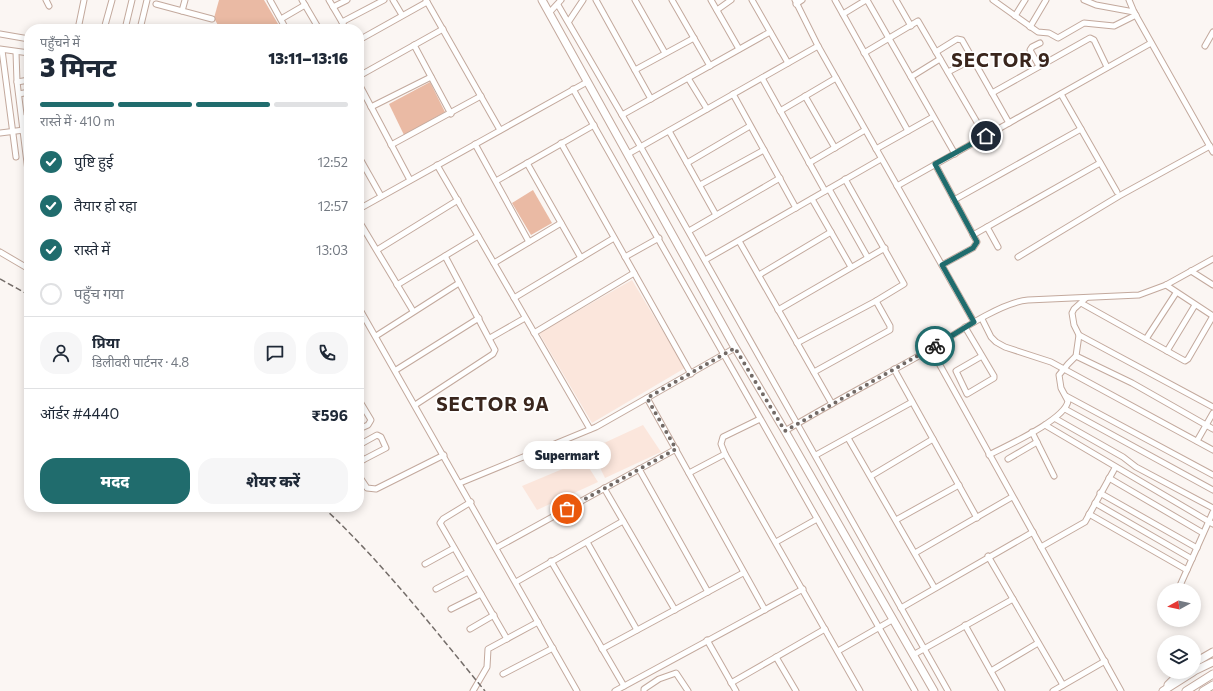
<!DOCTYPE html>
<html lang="hi">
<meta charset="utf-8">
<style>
:root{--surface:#fff;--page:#f6f6f7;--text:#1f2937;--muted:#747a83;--line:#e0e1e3;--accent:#206c6d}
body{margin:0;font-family:Commissioner,"Noto Sans Devanagari",sans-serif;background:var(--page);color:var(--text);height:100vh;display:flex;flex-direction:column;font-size:15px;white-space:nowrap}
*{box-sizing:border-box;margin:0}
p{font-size:13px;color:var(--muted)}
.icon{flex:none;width:22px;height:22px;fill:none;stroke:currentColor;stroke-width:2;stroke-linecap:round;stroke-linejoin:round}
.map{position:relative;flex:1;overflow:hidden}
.side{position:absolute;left:24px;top:24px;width:340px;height:488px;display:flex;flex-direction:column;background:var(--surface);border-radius:16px;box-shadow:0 2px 10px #0003}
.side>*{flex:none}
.needle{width:26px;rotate:262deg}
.tools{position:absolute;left:1157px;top:583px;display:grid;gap:8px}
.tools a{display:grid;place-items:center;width:44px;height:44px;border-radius:50%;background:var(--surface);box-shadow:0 2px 10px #0003;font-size:20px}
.pin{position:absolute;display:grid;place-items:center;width:34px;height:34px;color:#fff;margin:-17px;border:2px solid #fff;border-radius:50%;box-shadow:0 1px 4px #0007}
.courier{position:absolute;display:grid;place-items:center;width:40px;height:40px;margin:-20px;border:3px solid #206c6d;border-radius:50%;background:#fff;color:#222;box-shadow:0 1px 5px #0007}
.bubble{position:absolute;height:28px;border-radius:14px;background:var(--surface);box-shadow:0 2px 10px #0003;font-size:13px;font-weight:800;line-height:28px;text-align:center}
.headline em{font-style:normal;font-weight:800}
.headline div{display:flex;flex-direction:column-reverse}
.headline{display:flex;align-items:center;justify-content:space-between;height:68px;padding:0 16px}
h1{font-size:26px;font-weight:800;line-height:30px}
.bar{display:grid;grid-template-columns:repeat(4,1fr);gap:6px 4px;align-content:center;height:48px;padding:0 16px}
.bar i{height:5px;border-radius:3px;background:var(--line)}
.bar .on{background:var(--accent)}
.bar p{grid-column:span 4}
.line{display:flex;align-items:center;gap:10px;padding:0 16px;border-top:1px solid var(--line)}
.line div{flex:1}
.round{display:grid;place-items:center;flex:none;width:42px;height:42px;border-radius:16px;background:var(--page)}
ol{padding:0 16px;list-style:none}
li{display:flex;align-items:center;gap:12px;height:44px}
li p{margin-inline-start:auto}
li .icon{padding:4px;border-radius:50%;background:var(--accent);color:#fff;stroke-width:4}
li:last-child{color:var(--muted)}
li i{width:22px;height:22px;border:2px solid var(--line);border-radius:50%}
.button{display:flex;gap:8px;margin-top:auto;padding:8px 16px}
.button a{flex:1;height:46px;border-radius:16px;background:var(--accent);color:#fff;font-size:16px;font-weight:800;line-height:46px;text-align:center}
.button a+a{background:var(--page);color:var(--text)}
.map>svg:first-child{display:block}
</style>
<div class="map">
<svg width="1213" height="691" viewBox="0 0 1213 691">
<rect width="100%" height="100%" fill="#fbf6f3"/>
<g fill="#fbe6dc">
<path d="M632,280L685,368L592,423L539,333Z"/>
<path d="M643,425L661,452L605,478L591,449Z"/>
<path d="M584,460L598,482L537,510L522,486Z"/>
</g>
<g fill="#eabaa4">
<path d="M219,0H264L281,29H220L214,18Z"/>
<path d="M430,82L445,112L404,135L389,104Z"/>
<path d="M533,190L552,223L531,235L512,203Z"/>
</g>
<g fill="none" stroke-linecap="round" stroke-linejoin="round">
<defs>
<g id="street">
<path d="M46,0L49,6"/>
<path d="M270,0L286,29"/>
<path d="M302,0L319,29"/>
<path d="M329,0L346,29"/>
<path d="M393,0L402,15"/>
<path d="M426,0L500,130"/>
<path d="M596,0L651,99"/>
<path d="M635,0L665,53"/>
<path d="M672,0L710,66"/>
<path d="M711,0L739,49"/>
<path d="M752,0L788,63"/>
<path d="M795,0L818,46L974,322"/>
<path d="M835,0L908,131"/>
<path d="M867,0L955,154"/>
<path d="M896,0L911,26"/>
<path d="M993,0L1038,32L1049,33L1058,38L1084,23L1114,26L1136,15"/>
<path d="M1084,0L1096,5L1134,12"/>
<path d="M1129,0L1134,12L1213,152"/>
<path d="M156,4L212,19"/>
<path d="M796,4L802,0"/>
<path d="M558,5L643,151L948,691"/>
<path d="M333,7L347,0"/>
<path d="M717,10L731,0"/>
<path d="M182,11L185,0"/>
<path d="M549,13L561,0"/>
<path d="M843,14L866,0"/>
<path d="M1015,16L1025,0"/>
<path d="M281,19L305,5"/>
<path d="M569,21L583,0"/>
<path d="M342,22L384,0"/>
<path d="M1030,27L1046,0"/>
<path d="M78,29L84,0"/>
<path d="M104,29L112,0"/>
<path d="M125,29L132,0"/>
<path d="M140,29L147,0"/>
<path d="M0,34L29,39"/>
<path d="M359,40L427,2"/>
<path d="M414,45L451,114"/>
<path d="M1205,46L1213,32"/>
<path d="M0,49L29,53"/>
<path d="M2,50L16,157"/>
<path d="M16,52L17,82L29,179"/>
<path d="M936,52L957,39L962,40L1009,123"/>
<path d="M864,53L918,21L985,136"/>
<path d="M1039,66L1030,50L1032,47L1040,43"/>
<path d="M635,70L694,38"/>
<path d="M948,72L973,59"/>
<path d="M359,76L443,29"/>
<path d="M911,77L940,59"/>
<path d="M688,78L707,109"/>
<path d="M762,78L825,191"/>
<path d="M17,82L29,80"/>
<path d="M359,84L410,180"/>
<path d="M573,89L915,691"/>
<path d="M992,93L1090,38L1094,40L1107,67"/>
<path d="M19,94L29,92"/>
<path d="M733,94L796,208"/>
<path d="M1061,94L1117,192"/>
<path d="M805,96L835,148"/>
<path d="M371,107L431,77"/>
<path d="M780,111L836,78"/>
<path d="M622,115L770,32"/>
<path d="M22,118L29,117"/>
<path d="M669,131L716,215"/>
<path d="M0,133L24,130"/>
<path d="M561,143L691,374"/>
<path d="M475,144L529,242"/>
<path d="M391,145L481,96"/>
<path d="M876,149L933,117"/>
<path d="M628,154L818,46"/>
<path d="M359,157L381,196"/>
<path d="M527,163L581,258"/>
<path d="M687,163L750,126"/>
<path d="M809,163L865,130"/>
<path d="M935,164L977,242L973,248L942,265"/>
<path d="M437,165L590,429"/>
<path d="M496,181L594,125"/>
<path d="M700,185L764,150"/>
<path d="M897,186L1151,43"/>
<path d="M829,189L868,258"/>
<path d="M812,199L851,267"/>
<path d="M954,200L1081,129"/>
<path d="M29,207V206"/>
<path d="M359,209L587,82"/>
<path d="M359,221L413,311"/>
<path d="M987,227L998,247"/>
<path d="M689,231L780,178"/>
<path d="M973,235L1100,163"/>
<path d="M739,241L832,404"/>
<path d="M377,250L458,200"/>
<path d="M0,252L29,269"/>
<path d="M625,257L659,238"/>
<path d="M1018,257L1119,196L1210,146"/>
<path d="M705,260L881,159"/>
<path d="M494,263L561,223"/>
<path d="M1191,271L1213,285"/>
<path d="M759,275L831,232"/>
<path d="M397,285L478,236"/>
<path d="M1166,285L1213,316"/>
<path d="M514,298L614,238"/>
<path d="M1081,303L1185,361L1188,359L1213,316"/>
<path d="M359,308L577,691"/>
<path d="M778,310L885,248"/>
<path d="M982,319L991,337L996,342L1005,347L1051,362L1213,450"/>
<path d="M965,327L994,376V378L967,394L956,371L982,356"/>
<path d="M534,333L634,273"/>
<path d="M1079,335L1213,407"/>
<path d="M376,336L459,283"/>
<path d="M490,338L525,318"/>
<path d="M1146,339L1176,293"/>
<path d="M797,343L876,301L904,284L845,179"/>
<path d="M931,349L1121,691"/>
<path d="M1167,351L1195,305"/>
<path d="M1076,356L1132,383L1213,429"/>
<path d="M894,369L977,518"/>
<path d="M396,370L479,318"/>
<path d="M814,372L890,330V326L876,301"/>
<path d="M1066,396L1213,475"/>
<path d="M647,398L765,610"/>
<path d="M359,400L371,420L368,425L359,429"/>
<path d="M415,405L493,354L495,350L445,256"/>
<path d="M1065,409L1213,490"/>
<path d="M1056,419L1123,457L1136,467L1213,508"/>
<path d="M1045,425L1213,524"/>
<path d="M785,431C833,402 882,377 931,349C955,334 1001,302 1028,300L1139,295L1166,285L1213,259"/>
<path d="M1032,432L1054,476"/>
<path d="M848,438L934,587"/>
<path d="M1197,441L1213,413"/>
<path d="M359,445L377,435L381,437L386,448L359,462"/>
<path d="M359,453L363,460"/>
<path d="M725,454L721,444L723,437L760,419"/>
<path d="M816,455L912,402"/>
<path d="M989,455C1006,446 1065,420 1068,401L1061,388L1059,375L1068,364L1076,356L1079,335L1074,325L1072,313L1074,309L1086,298"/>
<path d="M1008,459L1037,442"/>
<path d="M639,469L708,592"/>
<path d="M689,473L725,454L860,691"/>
<path d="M359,476L367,488L376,489L444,455"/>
<path d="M871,476L933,439"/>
<path d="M1109,478L1203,533"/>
<path d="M460,483L596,427L735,348"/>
<path d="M604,488L675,610"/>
<path d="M1100,493L1197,548"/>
<path d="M471,502L443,519L440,523L507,639"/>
<path d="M1095,503L1192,559"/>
<path d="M1089,514L1187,570"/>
<path d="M896,520L959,485"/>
<path d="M587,542L637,630"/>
<path d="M776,542L817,519"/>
<path d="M1041,547L1085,522L1115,468"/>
<path d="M496,548L676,449"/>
<path d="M915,553L1012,497"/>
<path d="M988,556L1063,685"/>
<path d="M551,561L624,686"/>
<path d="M425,564L454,548"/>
<path d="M516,582L623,521"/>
<path d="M436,589L468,572"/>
<path d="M1178,590L1213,512"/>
<path d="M901,608L1033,532"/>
<path d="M451,609L481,594"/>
<path d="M965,625L1002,691"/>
<path d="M470,629L494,615"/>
<path d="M707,640L736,691"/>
<path d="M602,649L743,573"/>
<path d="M838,651L892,620"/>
<path d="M913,655L1013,599"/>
<path d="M776,657L796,691"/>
<path d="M991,671L1038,643"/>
<path d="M503,674L553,648"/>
<path d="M731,683L825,629"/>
<path d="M473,691L487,667L488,649L538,622"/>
<path d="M615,691L803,589"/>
<path d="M644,691V689L659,679L676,673L688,691"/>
<path d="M1053,691L1105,661"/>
</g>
<g id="secondary">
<path d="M542,0L733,344L785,431L934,691"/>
<path d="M1194,663L1213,652"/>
<path d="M1194,671L1213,662"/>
<path d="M1168,685L1181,672"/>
<path d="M1163,691L1193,672"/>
<path d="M1186,691L1213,674"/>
<path d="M1203,691L1213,685"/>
</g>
</defs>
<use href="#street" stroke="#c3a99d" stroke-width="7"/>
<use href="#secondary" stroke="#c3a99d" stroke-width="9"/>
<use href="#street" stroke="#fff" stroke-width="5"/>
<use href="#secondary" stroke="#fff" stroke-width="7"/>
<g stroke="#746d69" stroke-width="1.5" stroke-dasharray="6 3" stroke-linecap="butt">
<path d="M0,279L29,295"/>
<path d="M323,507C383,563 433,628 485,691"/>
</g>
</g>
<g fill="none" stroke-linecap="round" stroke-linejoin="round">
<path stroke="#726a66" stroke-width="4" stroke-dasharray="0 7.2" d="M567,509L676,449L647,398L735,348L785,431L935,346"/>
<path stroke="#206c6d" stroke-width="5" d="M935,346L974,322L942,265L973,248L977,242L935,164L986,136"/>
</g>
<g text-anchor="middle" stroke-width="3.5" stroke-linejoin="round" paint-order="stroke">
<g font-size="19" font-weight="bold" letter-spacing="1" fill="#3a261d" stroke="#fff">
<text x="1001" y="67">SECTOR 9</text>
<text x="493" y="411">SECTOR 9A</text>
</g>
</g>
</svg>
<div class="tools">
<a><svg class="needle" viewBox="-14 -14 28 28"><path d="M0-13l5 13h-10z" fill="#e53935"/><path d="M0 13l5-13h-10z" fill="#747a83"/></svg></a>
<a><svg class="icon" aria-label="layers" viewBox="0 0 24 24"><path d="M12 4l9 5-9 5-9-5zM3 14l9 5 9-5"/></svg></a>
</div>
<div class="pin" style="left:567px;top:509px;background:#ea580c"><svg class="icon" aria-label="bag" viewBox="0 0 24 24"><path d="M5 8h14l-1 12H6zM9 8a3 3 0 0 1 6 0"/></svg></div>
<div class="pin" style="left:986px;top:136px;background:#1f2937"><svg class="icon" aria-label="home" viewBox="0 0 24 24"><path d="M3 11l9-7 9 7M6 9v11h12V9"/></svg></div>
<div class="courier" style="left:935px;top:346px"><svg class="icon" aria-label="bike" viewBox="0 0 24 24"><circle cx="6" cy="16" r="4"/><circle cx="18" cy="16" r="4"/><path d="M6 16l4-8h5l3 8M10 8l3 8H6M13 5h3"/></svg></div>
<div class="bubble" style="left:523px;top:441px;width:88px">Supermart</div>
<section class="side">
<div class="headline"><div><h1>3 मिनट</h1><p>पहुँचने में</p></div><em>13:11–13:16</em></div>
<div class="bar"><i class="on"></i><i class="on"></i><i class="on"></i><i></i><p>रास्ते में · 410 m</p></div>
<ol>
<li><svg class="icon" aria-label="check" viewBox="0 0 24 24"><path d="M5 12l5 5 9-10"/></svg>पुष्टि हुई<p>12:52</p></li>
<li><svg class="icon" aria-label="check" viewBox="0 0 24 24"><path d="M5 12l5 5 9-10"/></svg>तैयार हो रहा<p>12:57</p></li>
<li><svg class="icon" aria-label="check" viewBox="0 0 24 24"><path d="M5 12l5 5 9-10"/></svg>रास्ते में<p>13:03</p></li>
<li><i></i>पहुँच गया</li>
</ol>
<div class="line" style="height:72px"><a class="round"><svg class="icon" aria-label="person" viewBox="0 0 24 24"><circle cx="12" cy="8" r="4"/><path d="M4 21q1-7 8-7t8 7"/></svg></a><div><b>प्रिया</b><p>डिलीवरी पार्टनर · 4.8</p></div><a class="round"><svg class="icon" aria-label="chat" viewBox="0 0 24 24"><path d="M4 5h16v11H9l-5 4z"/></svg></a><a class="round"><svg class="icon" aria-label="phone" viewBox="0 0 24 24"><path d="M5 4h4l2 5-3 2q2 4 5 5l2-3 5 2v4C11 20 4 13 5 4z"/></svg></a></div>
<div class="line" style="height:52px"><div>ऑर्डर #4440</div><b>₹596</b></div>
<div class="button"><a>मदद</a><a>शेयर करें</a></div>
</section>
</div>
